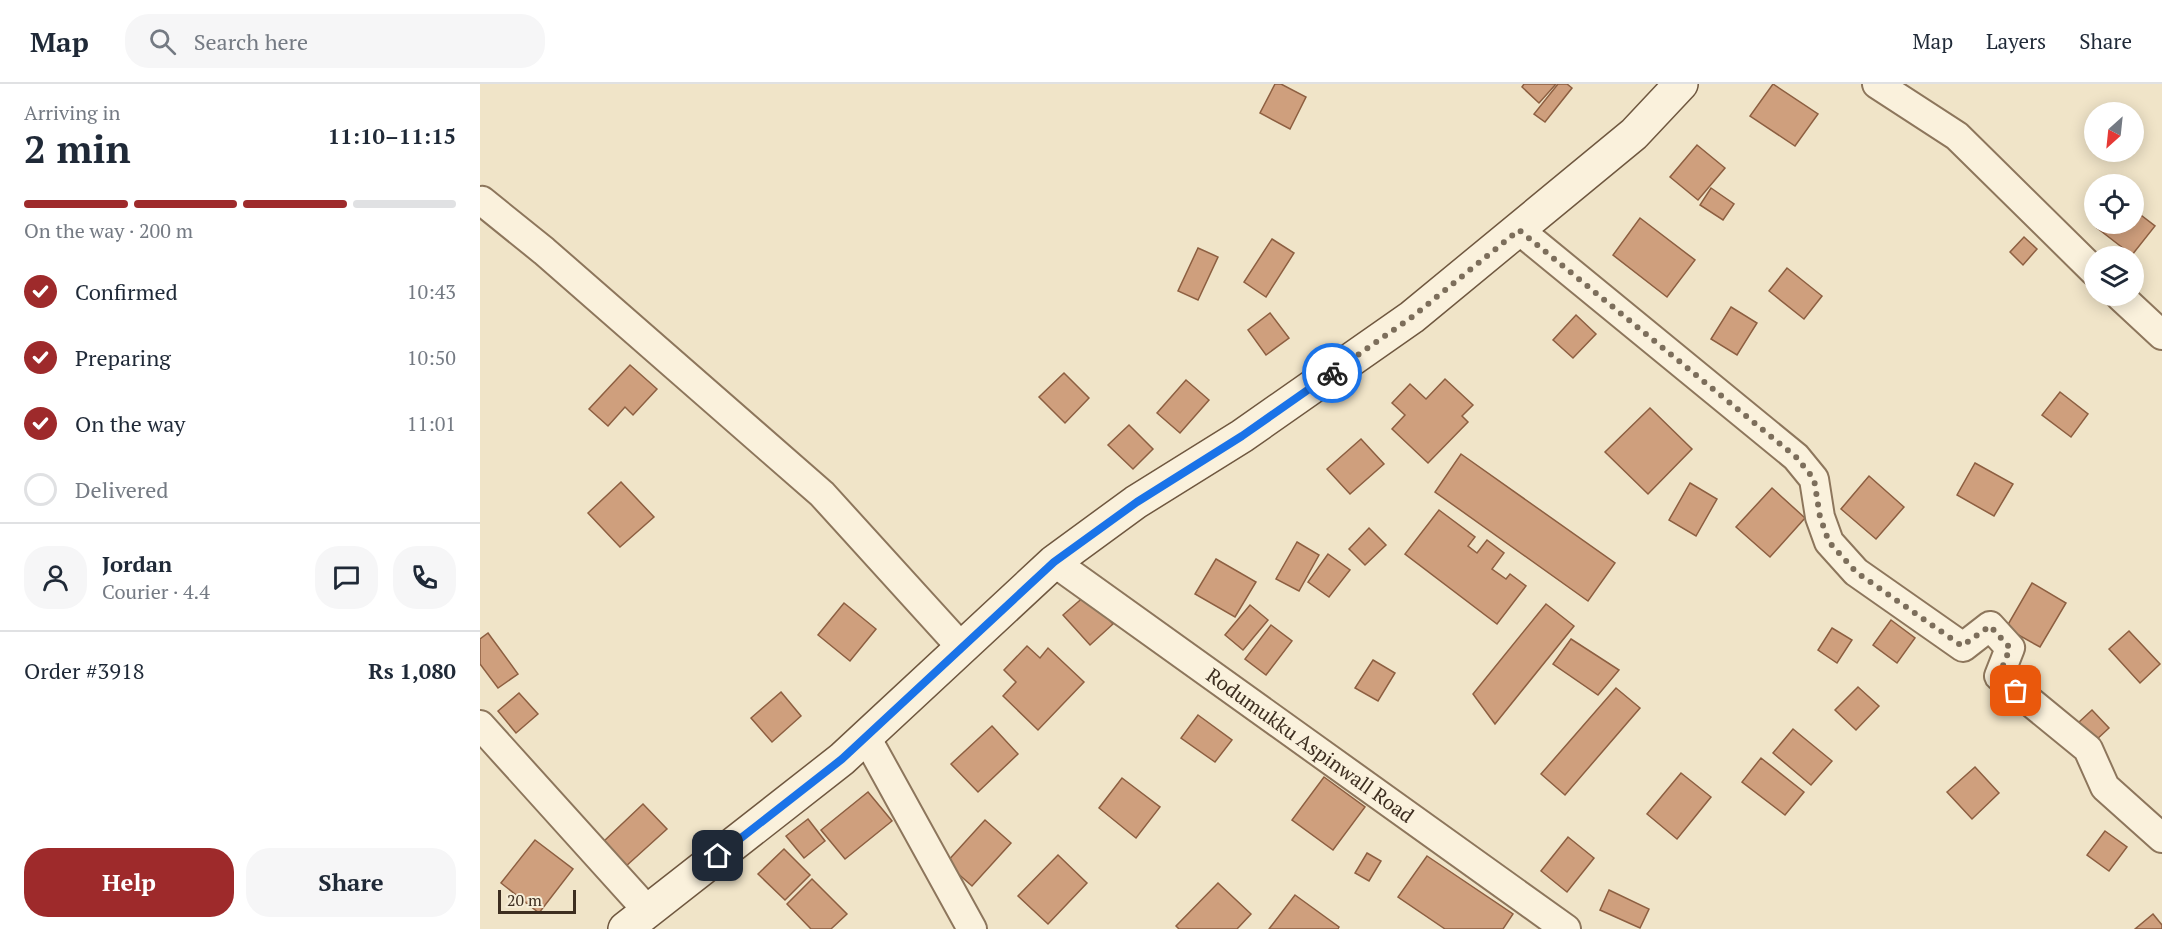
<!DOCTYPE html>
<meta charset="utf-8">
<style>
:root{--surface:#fff;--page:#f6f6f7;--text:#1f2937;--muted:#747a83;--line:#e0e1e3;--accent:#9e2a2b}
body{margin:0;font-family:"PT Serif",serif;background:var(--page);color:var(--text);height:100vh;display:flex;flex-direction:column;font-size:22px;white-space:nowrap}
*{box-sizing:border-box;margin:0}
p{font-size:20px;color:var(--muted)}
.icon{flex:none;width:33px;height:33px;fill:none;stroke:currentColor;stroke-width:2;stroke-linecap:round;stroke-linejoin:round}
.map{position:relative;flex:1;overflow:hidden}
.details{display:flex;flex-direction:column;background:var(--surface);width:480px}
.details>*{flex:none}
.needle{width:39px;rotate:207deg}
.fabs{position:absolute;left:1604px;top:18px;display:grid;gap:12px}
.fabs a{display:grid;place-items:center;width:60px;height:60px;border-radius:50%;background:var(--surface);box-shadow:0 3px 15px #0003;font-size:30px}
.scale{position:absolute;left:18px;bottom:15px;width:78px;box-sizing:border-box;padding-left:6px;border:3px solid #3d2e20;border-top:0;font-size:16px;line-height:21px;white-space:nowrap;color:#3d2e20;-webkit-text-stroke:4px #f7eed8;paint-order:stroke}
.pin{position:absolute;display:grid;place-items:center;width:51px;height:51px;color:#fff;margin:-26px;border-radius:12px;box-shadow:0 3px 9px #0006}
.courier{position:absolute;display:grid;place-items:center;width:60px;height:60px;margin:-30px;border:4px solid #1a73e8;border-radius:50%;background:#fff;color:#222;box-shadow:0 2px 8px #0007}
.head em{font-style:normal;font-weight:800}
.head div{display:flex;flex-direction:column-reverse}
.head{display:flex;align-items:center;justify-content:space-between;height:102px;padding:0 24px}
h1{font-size:39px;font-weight:800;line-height:45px}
.bar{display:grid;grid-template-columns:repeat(4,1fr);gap:9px 6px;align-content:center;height:72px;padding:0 24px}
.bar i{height:8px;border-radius:4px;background:var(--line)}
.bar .on{background:var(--accent)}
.bar p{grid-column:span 4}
.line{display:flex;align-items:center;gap:15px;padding:0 24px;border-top:2px solid var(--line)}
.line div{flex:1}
.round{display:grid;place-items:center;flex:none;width:63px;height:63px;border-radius:24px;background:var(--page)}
ol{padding:0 24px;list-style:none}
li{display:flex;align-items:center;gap:18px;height:66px}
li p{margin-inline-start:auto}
li .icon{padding:6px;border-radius:50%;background:var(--accent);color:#fff;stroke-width:4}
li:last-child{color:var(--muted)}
li i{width:33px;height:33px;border:3px solid var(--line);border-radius:50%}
.primary-button{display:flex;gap:12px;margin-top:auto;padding:12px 24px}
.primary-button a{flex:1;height:69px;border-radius:24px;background:var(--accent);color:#fff;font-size:24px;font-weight:800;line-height:69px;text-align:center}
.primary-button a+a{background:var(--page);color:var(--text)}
header{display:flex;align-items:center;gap:36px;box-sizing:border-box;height:84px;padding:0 30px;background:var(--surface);border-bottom:2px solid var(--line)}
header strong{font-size:28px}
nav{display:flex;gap:33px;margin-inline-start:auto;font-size:21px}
.search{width:420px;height:54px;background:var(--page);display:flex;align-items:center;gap:15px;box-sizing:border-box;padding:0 21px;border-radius:24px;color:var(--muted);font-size:22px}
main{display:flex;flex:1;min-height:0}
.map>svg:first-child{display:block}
</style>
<header>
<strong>Map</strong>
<div class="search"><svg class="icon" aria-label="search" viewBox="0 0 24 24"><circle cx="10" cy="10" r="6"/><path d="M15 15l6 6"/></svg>Search here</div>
<nav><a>Map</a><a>Layers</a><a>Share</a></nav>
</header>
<main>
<section class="details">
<div class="head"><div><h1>2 min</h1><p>Arriving in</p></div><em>11:10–11:15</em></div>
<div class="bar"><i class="on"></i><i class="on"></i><i class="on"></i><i></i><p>On the way · 200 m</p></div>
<ol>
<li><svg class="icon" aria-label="check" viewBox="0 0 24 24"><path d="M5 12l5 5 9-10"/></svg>Confirmed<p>10:43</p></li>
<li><svg class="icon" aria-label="check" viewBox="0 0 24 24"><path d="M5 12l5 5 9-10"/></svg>Preparing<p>10:50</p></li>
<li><svg class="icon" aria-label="check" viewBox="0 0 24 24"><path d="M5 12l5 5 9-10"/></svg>On the way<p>11:01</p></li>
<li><i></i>Delivered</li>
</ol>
<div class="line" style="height:108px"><a class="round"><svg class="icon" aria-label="person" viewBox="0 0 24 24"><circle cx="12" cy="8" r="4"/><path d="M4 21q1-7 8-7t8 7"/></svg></a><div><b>Jordan</b><p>Courier · 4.4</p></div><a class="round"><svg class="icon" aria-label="chat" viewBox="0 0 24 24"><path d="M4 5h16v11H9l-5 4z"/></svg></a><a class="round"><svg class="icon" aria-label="phone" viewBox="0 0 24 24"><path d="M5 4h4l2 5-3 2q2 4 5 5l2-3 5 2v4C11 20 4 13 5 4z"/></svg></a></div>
<div class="line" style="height:78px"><div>Order #3918</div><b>Rs 1,080</b></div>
<div class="primary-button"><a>Help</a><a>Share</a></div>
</section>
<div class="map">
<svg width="1682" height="845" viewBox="0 0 1682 845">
<rect width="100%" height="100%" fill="#f0e4c8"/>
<g fill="#cf9f7d" stroke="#8d5f41" stroke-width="1.5">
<path d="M795,0H801L826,13L810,45L780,29Z"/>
<path d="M1044,0H1076L1059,19L1042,3Z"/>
<path d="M1078,0H1087L1092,4L1065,38L1054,30Z"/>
<path d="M1293,0L1338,30L1315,62L1270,32Z"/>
<path d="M1217,61L1245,84L1218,116L1190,93Z"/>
<path d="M1231,104L1254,120L1243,136L1220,121Z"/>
<path d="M1653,125L1675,142L1652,171L1617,144L1621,140H1653Z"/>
<path d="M1160,134L1215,176L1187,213L1133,171Z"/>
<path d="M1544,153L1557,165L1543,181L1530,168Z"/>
<path d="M792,155L814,169L786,213L764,198Z"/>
<path d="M718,164L738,173L718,216L698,207Z"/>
<path d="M1307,184L1342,212L1324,235L1289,207Z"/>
<path d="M1251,223L1277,239L1257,271L1231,255Z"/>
<path d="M790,229L809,254L786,271L768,246Z"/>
<path d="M1096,231L1116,250L1093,274L1073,256Z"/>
<path d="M150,281L177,305L153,331L145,323L128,342L109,325Z"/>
<path d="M584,289L609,314L585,339L559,313Z"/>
<path d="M965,295L993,321L982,332L988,338L948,379L912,345L925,331L912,319L930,300L946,315Z"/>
<path d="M706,296L729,316L700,349L677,329Z"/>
<path d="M1580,308L1608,330L1591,353L1562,331Z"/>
<path d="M1170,324L1212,365L1168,410L1125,368Z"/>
<path d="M649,341L673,365L653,385L628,361Z"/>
<path d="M881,355L904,380L870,410L847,385Z"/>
<path d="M981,370L1135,479L1108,517L955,408Z"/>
<path d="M1495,379L1533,400L1514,432L1477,411Z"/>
<path d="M1389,392L1424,423L1396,455L1361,425Z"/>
<path d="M141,398L174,433L140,463L108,429Z"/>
<path d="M1210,399L1237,415L1216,452L1189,436Z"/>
<path d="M1292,404L1325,434L1290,473L1256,443Z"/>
<path d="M959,426L995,453L988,462L997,469L1007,456L1024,469L1012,485L1026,495L1030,490L1046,502L1017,540L925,470Z"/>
<path d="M889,444L906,461L885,481L869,465Z"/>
<path d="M817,458L839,471L819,507L796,495Z"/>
<path d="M848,470L870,486L849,513L828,498Z"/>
<path d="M736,475L776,498L755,533L715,510Z"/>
<path d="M1552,499L1586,519L1560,563L1526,544Z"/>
<path d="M606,511L633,540L610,561L583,531Z"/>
<path d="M364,519L396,545L370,577L338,551Z"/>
<path d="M1066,520L1094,542L1015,640L993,610Z"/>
<path d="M770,521L788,536L763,566L745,551Z"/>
<path d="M1411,536L1435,554L1417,579L1393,561Z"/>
<path d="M791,541L812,557L786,591L765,575Z"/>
<path d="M1352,544L1372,556L1357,579L1338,566Z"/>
<path d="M1649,547L1680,580L1660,599L1629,565Z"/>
<path d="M8,549L38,590L18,604L0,580V555Z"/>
<path d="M1091,555L1139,586L1118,611L1073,580Z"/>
<path d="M547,562L560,574L568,564L604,598L558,646L523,612L536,598L524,586Z"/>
<path d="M893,576L915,589L898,617L875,604Z"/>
<path d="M1378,603L1399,622L1376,646L1355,626Z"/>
<path d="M1136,604L1160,624L1085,711L1061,690Z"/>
<path d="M301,608L321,632L292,658L271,634Z"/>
<path d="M39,609L58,630L36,649L18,627Z"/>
<path d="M1612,626L1629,644L1615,657L1598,639Z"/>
<path d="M718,631L752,656L735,678L701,654Z"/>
<path d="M512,642L538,670L498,708L471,680Z"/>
<path d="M1313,645L1352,677L1331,701L1293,669Z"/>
<path d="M1281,674L1324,708L1305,731L1262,698Z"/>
<path d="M1495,683L1519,709L1492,735L1467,708Z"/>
<path d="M1201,689L1231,713L1197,755L1167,730Z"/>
<path d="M844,693L885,723L853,766L812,736Z"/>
<path d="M642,694L680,723L656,754L619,724Z"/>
<path d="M388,708L412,737L365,775L341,746Z"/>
<path d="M163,720L187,745L145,783L123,758Z"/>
<path d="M328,735L345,757L324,774L306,752Z"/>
<path d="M505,736L531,759L492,802L466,779Z"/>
<path d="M1625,747L1647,763L1629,787L1607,771Z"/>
<path d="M1088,753L1114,774L1087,808L1061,787Z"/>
<path d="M55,756L93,785L59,829L21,799Z"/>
<path d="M304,765L330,791L305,816L278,790Z"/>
<path d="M887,769L901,777L889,797L875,789Z"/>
<path d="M578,771L607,799L568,840L538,812Z"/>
<path d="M947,772L1033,830L1023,845H965L918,813Z"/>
<path d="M332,795L367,830L351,845H331L307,820Z"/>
<path d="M738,799L771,830L757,845H699L696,842Z"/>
<path d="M1129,806L1169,825L1160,844L1120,826Z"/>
<path d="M815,811L859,843L858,845H789Z"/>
<path d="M1673,830L1682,841V845H1655Z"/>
</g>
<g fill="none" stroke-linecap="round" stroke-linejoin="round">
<defs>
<g id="street">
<path d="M1397,0L1477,52L1614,187"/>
<path d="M0,118L2,117L64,167L342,410L482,564"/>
<path d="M1039,146L1316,373L1334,395L1340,433L1349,458L1376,488L1483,563L1510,542L1530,564L1519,592L1608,665L1625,703L1682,754"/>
<path d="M1640,212L1682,251"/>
<path id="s1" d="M574,478L1086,845"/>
<path d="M0,641L168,827"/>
<path d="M386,653L492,845"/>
</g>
<path id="secondary" d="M145,845L362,675L574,478L656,418L762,352L932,233L1154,50L1201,0"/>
</defs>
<use href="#street" stroke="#8d765c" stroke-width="32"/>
<use href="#secondary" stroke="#6f573f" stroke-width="36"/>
<use href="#street" stroke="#faf1dc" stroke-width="28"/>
<use href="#secondary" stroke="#faf1dc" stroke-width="33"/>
</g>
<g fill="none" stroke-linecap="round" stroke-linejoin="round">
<path stroke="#7c6e5b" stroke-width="6" stroke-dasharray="0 10.8" d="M852,289L932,233L1039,146L1316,373L1334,395L1340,433L1349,458L1376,488L1482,562L1510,542L1530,564L1519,592L1536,607"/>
<path stroke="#1a73e8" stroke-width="8" d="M238,772L362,675L574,478L657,418L762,352L852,289"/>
</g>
<g text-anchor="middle" stroke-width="4.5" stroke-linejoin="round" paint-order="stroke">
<g font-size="20" fill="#3d2e20" stroke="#f7eed8">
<text dy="7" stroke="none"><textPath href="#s1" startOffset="315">Rodumukku Aspinwall Road</textPath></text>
</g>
</g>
</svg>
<div class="fabs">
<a><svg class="needle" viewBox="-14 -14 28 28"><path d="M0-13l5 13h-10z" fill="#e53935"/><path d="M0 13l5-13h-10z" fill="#747a83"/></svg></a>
<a><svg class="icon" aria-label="locate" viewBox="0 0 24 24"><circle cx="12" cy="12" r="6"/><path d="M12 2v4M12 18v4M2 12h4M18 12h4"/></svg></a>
<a><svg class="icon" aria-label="layers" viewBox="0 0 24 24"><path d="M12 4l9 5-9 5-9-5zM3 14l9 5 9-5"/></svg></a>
</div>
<div class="scale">20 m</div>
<div class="pin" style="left:1536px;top:607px;background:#ea580c"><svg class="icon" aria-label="bag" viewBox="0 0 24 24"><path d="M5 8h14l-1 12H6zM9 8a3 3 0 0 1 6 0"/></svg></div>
<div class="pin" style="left:238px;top:772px;background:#1f2937"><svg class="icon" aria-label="home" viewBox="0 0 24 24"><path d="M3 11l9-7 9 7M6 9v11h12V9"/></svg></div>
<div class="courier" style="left:852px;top:289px"><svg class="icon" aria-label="bike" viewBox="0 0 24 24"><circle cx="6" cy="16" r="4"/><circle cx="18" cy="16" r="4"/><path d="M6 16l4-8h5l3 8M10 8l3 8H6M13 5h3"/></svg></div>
</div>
</main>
